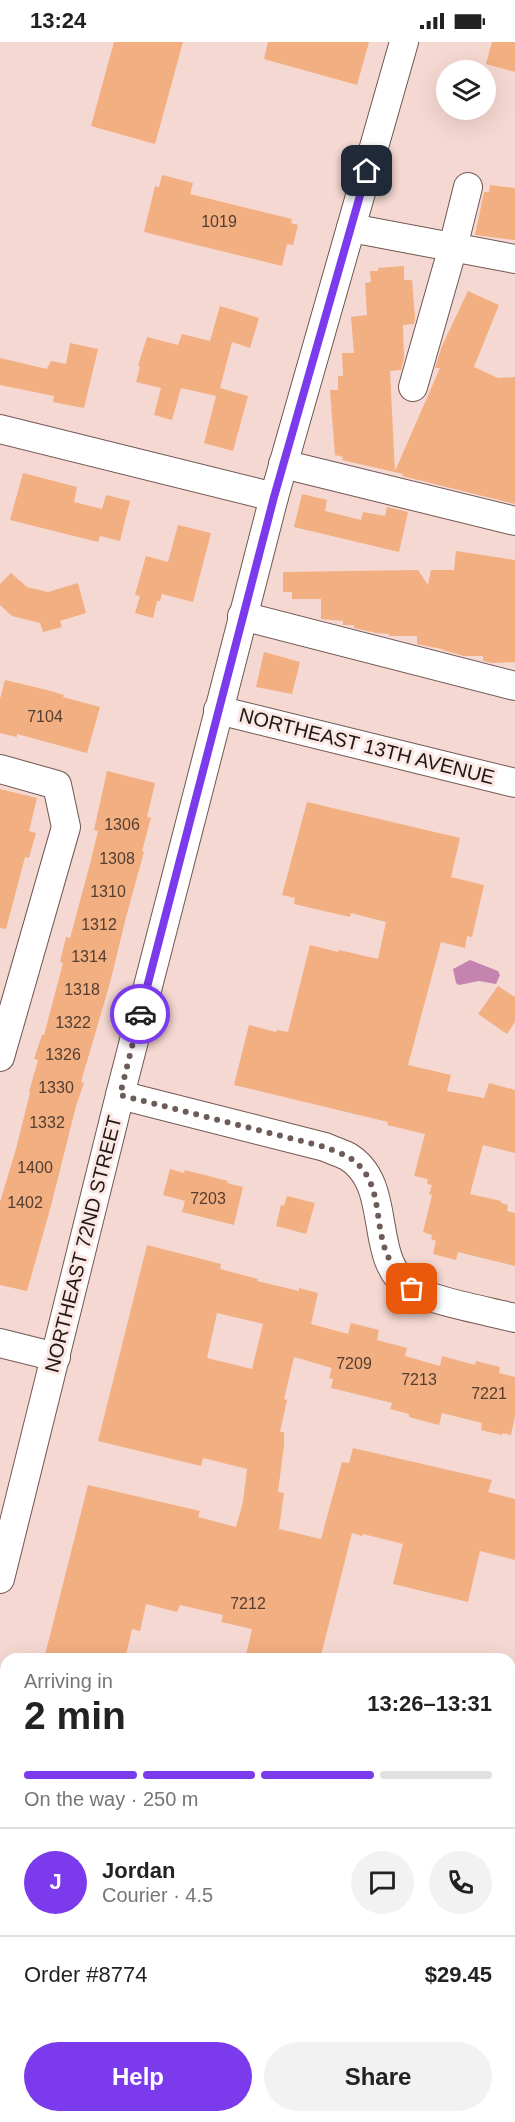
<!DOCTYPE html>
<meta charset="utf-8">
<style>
:root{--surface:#fff;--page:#f2f2f2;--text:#222;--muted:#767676;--line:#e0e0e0;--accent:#7c3aed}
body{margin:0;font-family:Helvetica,sans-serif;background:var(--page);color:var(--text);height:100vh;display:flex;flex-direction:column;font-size:22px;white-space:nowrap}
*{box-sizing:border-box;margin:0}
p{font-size:20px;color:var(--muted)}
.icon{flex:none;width:33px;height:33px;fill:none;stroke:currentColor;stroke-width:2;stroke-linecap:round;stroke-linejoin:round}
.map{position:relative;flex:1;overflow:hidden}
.drawer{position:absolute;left:0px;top:1611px;width:516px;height:470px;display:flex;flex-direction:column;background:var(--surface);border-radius:18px 18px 0 0;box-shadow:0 6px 24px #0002}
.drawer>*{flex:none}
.tools{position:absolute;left:436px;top:18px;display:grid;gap:12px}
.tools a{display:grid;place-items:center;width:60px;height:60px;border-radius:50%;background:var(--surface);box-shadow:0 6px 24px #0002;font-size:30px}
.pin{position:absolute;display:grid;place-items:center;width:51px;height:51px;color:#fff;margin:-26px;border-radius:12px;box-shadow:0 3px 9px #0006}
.courier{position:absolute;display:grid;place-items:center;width:60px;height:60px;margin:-30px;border:4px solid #7c3aed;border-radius:50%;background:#fff;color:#222;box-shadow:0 2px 8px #0007}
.overview em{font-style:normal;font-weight:800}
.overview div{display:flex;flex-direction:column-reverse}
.overview{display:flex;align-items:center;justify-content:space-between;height:102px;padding:0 24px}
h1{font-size:39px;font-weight:800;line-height:45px}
.bar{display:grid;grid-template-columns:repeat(4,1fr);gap:9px 6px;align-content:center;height:72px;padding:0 24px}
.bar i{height:8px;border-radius:4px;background:var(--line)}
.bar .active{background:var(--accent)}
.bar p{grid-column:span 4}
.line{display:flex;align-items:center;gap:15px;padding:0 24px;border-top:2px solid var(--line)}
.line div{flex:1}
.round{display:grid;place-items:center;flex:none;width:63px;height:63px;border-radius:32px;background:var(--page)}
.button{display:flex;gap:12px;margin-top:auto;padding:12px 24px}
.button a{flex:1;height:69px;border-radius:36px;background:var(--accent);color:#fff;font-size:24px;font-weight:800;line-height:69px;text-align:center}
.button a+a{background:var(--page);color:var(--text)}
.status{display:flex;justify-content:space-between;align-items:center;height:42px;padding:0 30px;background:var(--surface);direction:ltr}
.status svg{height:16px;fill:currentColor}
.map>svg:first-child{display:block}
</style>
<div class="status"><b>13:24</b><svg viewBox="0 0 49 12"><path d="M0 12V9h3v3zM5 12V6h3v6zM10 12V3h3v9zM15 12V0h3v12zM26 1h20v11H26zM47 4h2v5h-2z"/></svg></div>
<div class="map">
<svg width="515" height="2080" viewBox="0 0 515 2080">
<rect width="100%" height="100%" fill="#f6d8d2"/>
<path fill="#c583af" d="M470,918L498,929L500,933L496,942L479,939L459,943L456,941L453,927Z"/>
<g fill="#f2af81" fill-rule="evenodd">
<path d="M114,0H183L155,102L91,84Z"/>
<path d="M268,0H369L357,43L264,17Z"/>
<path d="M492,0H515V30L486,22Z"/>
<path d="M162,133L193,141L190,152L292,177L291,181L298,183L293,203L287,202L282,224L144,190L155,144L159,145Z"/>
<path d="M490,143L515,146V198L475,193L484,150H489Z"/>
<path d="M404,224V238H412L415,276L414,282L403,283L404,316L401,328L390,329L395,429L440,326H435L442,304L468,249L499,263L474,325L498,336L515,335V462L402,434L403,432L342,418L343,415L335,413L330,348H338V334H343L342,311H354L351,275L367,273L365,241L371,240L370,229H378V226Z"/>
<path d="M220,264L259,276L250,306L232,300L220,346L248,354L233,409L204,401L216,354L181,346L172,378L154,373L161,346L136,340L140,325L138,324L147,295L178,303L182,292L210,299Z"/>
<path d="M70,301L98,307L84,366L53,360L54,354L0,343V316L47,327L51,319L66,322Z"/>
<path d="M23,431L77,445L74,460L102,467L106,453L130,459L120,499L100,494L98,500L10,478Z"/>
<path d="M302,452L327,458L325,469L361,478L363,470L385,474L387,465L408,470L399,510L294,485Z"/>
<path d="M178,483L211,491L193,560L162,552L160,559H157L153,576L135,571L140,554L135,553L146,514L168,520Z"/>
<path d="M456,509L515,518V620L492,621L483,619V614H464L443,608L442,607L417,602V594H389V592L376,591L354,586V583H343V579L321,577V557H292V550H283V530L418,528L428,543L431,528H454Z"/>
<path d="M11,531L27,545L48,550L78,541L86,571L60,579L62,585L43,590L40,581L12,574L0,563V542Z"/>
<path d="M264,610L300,620L292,652L256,645Z"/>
<path d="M5,638L47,648L64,653L63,655L100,665L87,711L17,692V695L0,691V657Z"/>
<path d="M107,729L155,741L147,775L151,776L142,809L144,810L126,875L110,941L81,1040L84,1041L76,1064L52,1160L27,1249L0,1243V1160L16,1107L30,1051L29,1050L38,1018L34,1017L42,993H44L63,921L60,920L66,895L70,896L90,822L98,789L94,788Z"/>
<path d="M0,747L37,756L29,789L36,791L29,816L25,815L6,887L0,886Z"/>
<path d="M307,760L460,796L451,835L484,843L472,895L467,894L465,906L441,900L408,1023L451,1033L447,1049L484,1056L489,1041L515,1048V1111L483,1103L470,1152L501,1159V1161L508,1163L507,1169L515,1171V1224L458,1210L456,1218L433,1212L436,1199L431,1197L432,1193L423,1190L432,1153L429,1152L432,1143L427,1142L428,1137L414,1134L425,1092L387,1083L388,1080L234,1043L249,983L276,990L277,988L288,990L310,903L338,910L339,908L378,917L386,880L351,871L350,875L294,862L295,856L282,853Z"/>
<path d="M498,944L515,955V980L507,992L478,972Z"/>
<path d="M170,1127L184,1131L185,1128L228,1139L227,1141L243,1145L234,1183L182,1170L185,1159L163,1153Z"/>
<path d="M287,1154L315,1161L306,1192L276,1184L281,1163L284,1164Z"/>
<path d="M147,1203L221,1222L220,1227L258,1237L257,1239L299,1249V1246L318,1251L311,1282L348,1292L351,1281L379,1288L377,1298L407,1306L405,1314L440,1324L442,1314L475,1323L476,1319L500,1325L499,1331L515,1335V1374L511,1393L503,1391L502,1393L481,1388L482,1381L442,1371L439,1383L409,1375V1372L390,1367L392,1361L331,1346L333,1337L329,1336L332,1326L294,1315L284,1357L287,1358L280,1390H284V1403L278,1450L284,1451L279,1487L321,1497L342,1420L349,1421L353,1406L492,1438L488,1450L515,1457V1518L480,1509L468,1560L393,1542L403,1502L363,1492L362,1494L352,1491L320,1617H245L252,1587L221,1580L223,1573L180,1563L177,1570L146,1562L140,1589L132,1587L125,1617H44L88,1443L200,1469L198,1475L236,1485L243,1460L247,1427L203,1416L201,1424L98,1399ZM217,1271L263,1282L252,1327L207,1316Z"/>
</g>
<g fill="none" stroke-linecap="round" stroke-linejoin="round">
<defs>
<g id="minor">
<path d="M351,186L515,217"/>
<path d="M413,345L453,205L468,145"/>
<path d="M0,387L274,455"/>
<path d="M283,422L515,479"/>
<path d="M242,574L515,644"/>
<path d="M218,668L515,741"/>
<path d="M0,727L57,743L66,785L0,1015"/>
<path d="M120,1053L325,1105C332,1108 340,1111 347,1114C396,1143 365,1219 412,1247C435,1260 488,1269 515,1276"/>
<path d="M0,1301L56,1315"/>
<path d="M0,1537L120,1053L274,455L404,0"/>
<path d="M0,1711L6,1712"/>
<path d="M510,1834L515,1835"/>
<path d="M0,1855L6,1857"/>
<path d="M73,2080L75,2074"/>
<path d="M390,2080L392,2074"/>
</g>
</defs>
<use href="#minor" stroke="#705752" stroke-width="30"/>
<use href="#minor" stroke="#fff" stroke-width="28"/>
</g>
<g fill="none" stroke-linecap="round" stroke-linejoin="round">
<path stroke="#6c5b57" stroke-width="6" stroke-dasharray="0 10.8" d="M140,972L120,1053L325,1105C332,1108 340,1111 347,1114C379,1133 375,1166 382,1196C386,1216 397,1233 412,1247"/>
<path stroke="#7c3aed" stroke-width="8" d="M140,972L274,455L367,129"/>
</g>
<g text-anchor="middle" stroke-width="6" stroke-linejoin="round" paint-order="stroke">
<g font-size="16" fill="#553d30">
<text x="219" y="185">1019</text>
<text x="45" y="680">7104</text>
<text x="122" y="788">1306</text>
<text x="117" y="822">1308</text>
<text x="108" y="855">1310</text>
<text x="99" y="888">1312</text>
<text x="89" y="920">1314</text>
<text x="82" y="953">1318</text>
<text x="73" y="986">1322</text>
<text x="63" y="1018">1326</text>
<text x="56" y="1051">1330</text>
<text x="47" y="1086">1332</text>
<text x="35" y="1131">1400</text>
<text x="208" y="1162">7203</text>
<text x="25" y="1166">1402</text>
<text x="354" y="1327">7209</text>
<text x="419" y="1343">7213</text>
<text x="489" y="1357">7221</text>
<text x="248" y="1567">7212</text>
</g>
<g font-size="20" fill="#211715" stroke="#fbe8e5">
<text transform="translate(367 704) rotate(14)" y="7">NORTHEAST 13TH AVENUE</text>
<text transform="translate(83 1202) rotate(-76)" y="7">NORTHEAST 72ND STREET</text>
</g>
</g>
</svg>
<div class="tools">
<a><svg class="icon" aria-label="layers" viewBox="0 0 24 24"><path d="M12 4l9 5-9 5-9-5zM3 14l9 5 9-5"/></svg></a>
</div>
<div class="pin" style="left:412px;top:1247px;background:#ea580c"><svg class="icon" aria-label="bag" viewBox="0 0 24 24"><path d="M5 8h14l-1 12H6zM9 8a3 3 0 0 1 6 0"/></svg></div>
<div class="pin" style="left:367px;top:129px;background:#1f2937"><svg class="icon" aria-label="home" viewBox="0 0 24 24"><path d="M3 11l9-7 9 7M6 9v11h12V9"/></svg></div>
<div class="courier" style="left:140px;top:972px"><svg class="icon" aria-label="car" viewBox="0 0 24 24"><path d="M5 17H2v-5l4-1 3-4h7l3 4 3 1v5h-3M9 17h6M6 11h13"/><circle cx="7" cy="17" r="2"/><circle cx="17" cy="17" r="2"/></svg></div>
<section class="drawer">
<div class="overview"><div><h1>2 min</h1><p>Arriving in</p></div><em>13:26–13:31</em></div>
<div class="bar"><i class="active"></i><i class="active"></i><i class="active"></i><i></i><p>On the way · 250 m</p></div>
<div class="line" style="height:108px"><b class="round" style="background:var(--accent);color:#fff">J</b><div><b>Jordan</b><p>Courier · 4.5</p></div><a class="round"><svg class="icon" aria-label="chat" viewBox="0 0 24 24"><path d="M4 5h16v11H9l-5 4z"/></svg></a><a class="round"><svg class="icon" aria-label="phone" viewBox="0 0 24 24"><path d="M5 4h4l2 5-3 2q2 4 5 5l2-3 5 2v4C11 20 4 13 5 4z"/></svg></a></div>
<div class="line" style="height:78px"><div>Order #8774</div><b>$29.45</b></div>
<div class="button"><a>Help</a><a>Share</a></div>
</section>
</div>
